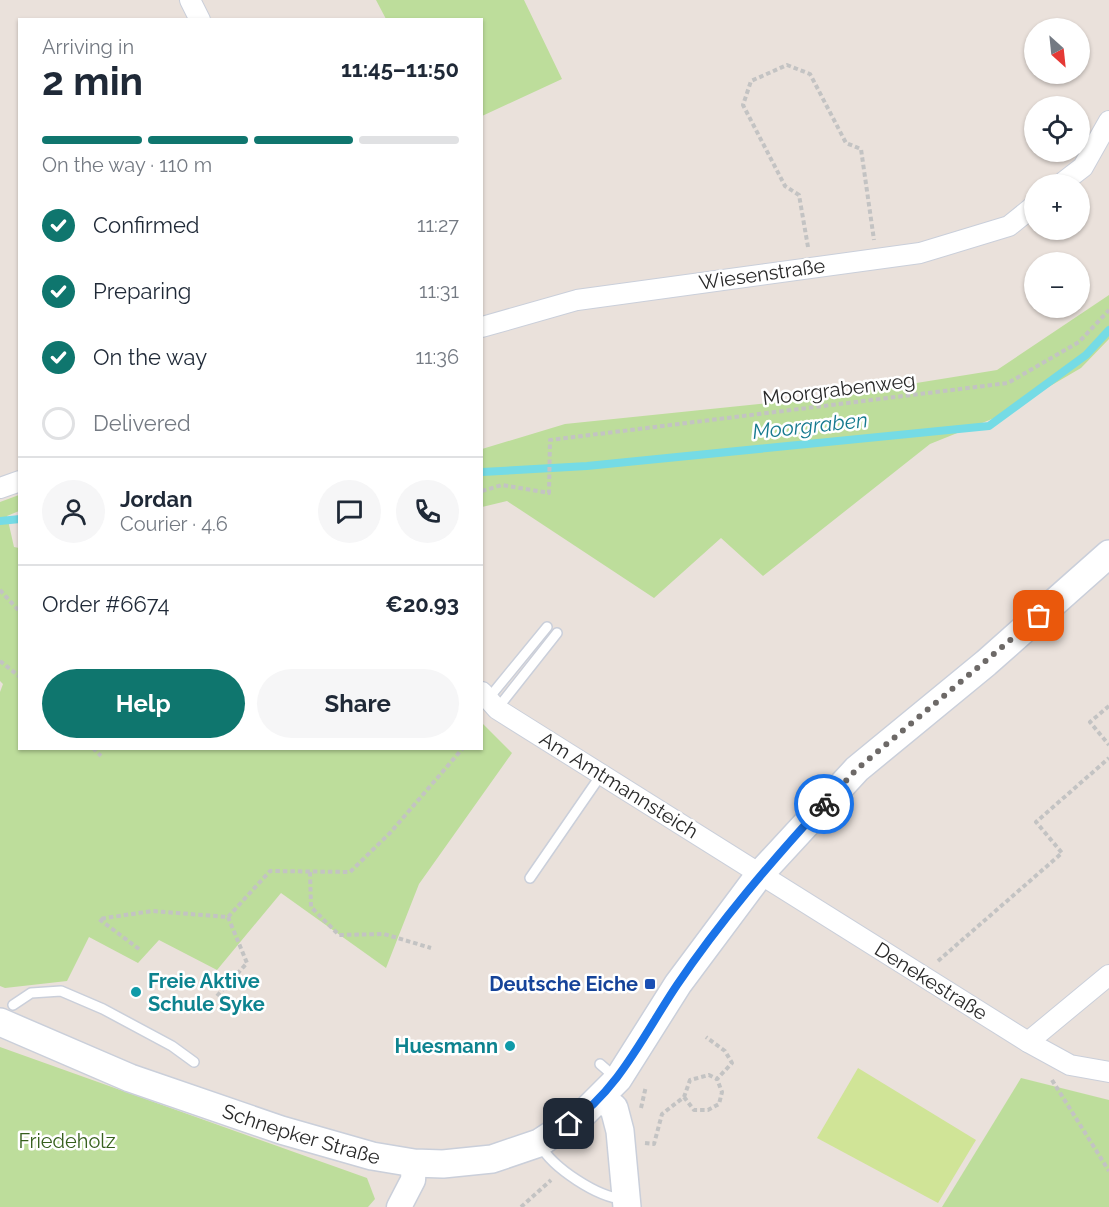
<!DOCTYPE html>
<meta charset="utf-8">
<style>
:root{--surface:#fff;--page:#f6f6f7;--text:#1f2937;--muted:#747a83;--line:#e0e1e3;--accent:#0f766e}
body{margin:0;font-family:Raleway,sans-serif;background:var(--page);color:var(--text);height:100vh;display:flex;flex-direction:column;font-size:22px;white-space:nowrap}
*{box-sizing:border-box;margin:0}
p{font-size:20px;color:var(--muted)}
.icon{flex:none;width:33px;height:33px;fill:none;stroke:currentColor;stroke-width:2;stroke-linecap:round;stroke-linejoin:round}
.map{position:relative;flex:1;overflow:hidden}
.drawer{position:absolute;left:18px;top:18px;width:465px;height:732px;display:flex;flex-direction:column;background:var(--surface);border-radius:0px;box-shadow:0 2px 4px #0004}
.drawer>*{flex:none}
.needle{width:39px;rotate:153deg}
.fabs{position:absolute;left:1024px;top:18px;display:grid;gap:12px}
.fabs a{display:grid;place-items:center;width:66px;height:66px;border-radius:50%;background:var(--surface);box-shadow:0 2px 4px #0004;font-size:30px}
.pin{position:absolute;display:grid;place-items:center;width:51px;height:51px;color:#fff;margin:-26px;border-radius:12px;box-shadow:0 3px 9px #0006}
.courier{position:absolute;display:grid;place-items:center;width:60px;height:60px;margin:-30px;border:4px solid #1a73e8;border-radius:50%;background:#fff;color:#222;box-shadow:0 2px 8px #0007}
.headline em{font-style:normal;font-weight:700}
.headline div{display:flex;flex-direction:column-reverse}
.headline{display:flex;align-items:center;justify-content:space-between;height:102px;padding:0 24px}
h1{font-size:39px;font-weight:700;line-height:45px}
.bar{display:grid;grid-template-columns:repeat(4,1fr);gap:9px 6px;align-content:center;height:72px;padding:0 24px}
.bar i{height:8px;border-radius:4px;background:var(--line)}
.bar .active{background:var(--accent)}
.bar p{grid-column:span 4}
.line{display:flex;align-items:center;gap:15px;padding:0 24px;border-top:2px solid var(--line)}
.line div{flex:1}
.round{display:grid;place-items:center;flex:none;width:63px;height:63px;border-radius:32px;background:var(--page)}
ol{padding:0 24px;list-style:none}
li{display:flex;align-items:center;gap:18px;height:66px}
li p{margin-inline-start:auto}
li .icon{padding:6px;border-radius:50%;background:var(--accent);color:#fff;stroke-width:4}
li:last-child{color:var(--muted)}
li i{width:33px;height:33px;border:3px solid var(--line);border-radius:50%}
.cta{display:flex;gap:12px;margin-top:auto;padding:12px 24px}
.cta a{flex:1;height:69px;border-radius:36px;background:var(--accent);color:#fff;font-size:24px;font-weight:700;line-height:69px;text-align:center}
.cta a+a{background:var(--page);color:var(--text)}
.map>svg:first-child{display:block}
</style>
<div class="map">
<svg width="1109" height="1207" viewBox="0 0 1109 1207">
<rect width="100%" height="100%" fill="#eae1db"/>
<g fill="#bddd9b">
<path d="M376,0H524L562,79L482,116V20L386,19Z"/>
<path d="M1109,295V339L1081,368L997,417L930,444L763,576L721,538L654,598L507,501L482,507V449L565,424L836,396L997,370Z"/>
<path d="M19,495V511L7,516L14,547L19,548L20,748H482V723L512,753L419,884L386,968L281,893L217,970L159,940L138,963L89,937L67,981L5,988L0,986V692L3,684L0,681V502Z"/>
<path d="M0,1047L367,1178L375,1199L368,1207H0Z"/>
<path d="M1021,1078L1109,1100V1207H942Z"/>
</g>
<path fill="#d0e497" d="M858,1068L976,1140L938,1203L817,1138Z"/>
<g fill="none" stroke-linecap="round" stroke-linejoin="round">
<g stroke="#75dbe5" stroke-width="8">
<path d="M482,472L587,466L989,426L1086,355L1109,330"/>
<path d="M0,521L20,519"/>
</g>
<defs>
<g id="service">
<path d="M488,699L547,627"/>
<path d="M497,709L557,633"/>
<path d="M530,878L601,775"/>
<path d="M13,1005L31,993L61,991L103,1009L172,1046L194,1062"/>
<path d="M600,1064L616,1078"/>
<path d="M540,1145C553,1168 597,1197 623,1199"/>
</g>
<g id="minor">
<path d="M190,0L200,20"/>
<path d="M1061,184L1083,167L1109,121"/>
<path d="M482,327L577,300L920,253L1009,226L1035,205"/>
<path d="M0,488L20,481"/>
<path d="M482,692L497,709L1028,1042L1070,1065L1109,1072"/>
<path d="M1028,1042L1109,975"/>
</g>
<path id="tertiary" d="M399,1207L413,1180L414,1163"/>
<g id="secondary">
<path id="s1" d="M0,1022L130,1078L281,1130L372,1156L414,1163L443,1164L492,1159L539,1143L582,1115L618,1079L678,984L760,874L857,769L986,663L1109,554"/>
<path d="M601,1098L614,1108L620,1131L627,1207"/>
</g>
</defs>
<use href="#service" stroke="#cacfda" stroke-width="12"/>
<use href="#minor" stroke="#cacfda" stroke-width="22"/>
<use href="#tertiary" stroke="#cacfda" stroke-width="27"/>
<use href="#secondary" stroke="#cacfda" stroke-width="30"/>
<g stroke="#c3c3c3" stroke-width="4" stroke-dasharray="4.5 3" stroke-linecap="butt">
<path d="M808,247L799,195L785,186L743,105L751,81L787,65L810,74L846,143L861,149L874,240"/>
<path d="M482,491L502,485L549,493L550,440L1008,383L1079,342L1109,310"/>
<path d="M0,590L20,612"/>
<path d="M0,661L20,677"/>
<path d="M1109,706L1090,722L1109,745"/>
<path d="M93,748L101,756"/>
<path d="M310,872L311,907L339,935L384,934L431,948"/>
<path d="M139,949L99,919L152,911L228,917L270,871L350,872L390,833L463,748"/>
<path d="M938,961L1062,853L1036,822L1109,758"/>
<path d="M217,996L247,963L228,917"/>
<path d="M1052,1080L1109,1171"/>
<path d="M684,1097L694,1110H708L719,1104L722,1092L717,1079"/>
<path d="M641,1108L646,1086"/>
<path d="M645,1143L654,1144L662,1114L684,1097L690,1080L709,1075L717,1079L732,1063L725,1051L706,1037"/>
<path d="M521,1207L551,1180"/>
</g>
<use href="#service" stroke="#fff" stroke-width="9"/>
<use href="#minor" stroke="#fff" stroke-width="20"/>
<use href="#tertiary" stroke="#fff" stroke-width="24"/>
<use href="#secondary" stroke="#fff" stroke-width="27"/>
</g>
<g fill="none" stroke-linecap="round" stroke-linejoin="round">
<path stroke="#6d6967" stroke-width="6" stroke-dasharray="0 10.8" d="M824,804L857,769L1039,616"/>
<path stroke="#1a73e8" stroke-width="8" d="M569,1124C619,1090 644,1034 677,985C721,920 771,862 824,804"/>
</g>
<rect fill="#1a4fb4" stroke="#fff" stroke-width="2" x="644" y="978" width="12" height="12" rx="3"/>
<g fill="#0f9aa8" stroke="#fff" stroke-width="2">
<circle cx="136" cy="992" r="6"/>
<circle cx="510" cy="1046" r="6"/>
</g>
<g text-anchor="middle" stroke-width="5" stroke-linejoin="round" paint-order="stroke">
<g font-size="20" fill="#292929" stroke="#fff">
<text transform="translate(762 274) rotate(-8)" y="7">Wiesenstraße</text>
<text transform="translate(839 389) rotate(-7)" y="7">Moorgrabenweg</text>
<text transform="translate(619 785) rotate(32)" y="7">Am Amtmannsteich</text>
<text transform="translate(931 981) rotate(32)" y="7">Denekestraße</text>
<text dy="7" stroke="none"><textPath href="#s1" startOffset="322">Schnepker Straße</textPath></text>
</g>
<g font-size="20" font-weight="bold" fill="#0d838f" stroke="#fff" text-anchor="start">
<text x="148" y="988">Freie Aktive<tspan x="148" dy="23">Schule Syke</tspan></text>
<text x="498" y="1053" text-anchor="end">Huesmann</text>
</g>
<g font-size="20" font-weight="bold" fill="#164399" stroke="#fff" text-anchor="end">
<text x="638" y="991">Deutsche Eiche</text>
</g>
<g font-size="20" fill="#37601e" stroke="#fff">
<text x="67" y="1148">Friedeholz</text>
</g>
<g font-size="21" font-style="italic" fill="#167a8f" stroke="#fff">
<text transform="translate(810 426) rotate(-6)" y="7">Moorgraben</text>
</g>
</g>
</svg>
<div class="fabs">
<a><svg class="needle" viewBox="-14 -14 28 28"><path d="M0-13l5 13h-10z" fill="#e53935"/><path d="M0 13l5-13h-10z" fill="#747a83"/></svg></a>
<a><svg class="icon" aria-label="locate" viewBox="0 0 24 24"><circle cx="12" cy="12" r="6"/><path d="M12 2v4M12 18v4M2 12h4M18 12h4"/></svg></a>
<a>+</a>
<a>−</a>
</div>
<div class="pin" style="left:1039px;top:616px;background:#ea580c"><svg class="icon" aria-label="bag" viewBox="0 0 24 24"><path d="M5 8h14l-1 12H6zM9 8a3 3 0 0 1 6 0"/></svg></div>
<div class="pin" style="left:569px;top:1124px;background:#1f2937"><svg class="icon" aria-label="home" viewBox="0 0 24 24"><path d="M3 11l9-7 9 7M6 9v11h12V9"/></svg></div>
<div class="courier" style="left:824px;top:804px"><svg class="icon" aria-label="bike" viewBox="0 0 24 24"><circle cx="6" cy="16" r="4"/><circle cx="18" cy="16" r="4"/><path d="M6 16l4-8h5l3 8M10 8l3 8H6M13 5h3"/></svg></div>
<section class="drawer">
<div class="headline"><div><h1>2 min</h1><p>Arriving in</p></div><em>11:45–11:50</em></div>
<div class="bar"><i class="active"></i><i class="active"></i><i class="active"></i><i></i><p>On the way · 110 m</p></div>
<ol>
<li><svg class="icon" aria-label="check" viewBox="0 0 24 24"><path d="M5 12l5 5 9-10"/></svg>Confirmed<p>11:27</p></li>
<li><svg class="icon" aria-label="check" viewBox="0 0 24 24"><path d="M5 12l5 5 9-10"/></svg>Preparing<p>11:31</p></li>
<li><svg class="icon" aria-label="check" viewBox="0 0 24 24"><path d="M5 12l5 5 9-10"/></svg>On the way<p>11:36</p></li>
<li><i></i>Delivered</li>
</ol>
<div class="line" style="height:108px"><a class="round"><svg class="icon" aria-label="person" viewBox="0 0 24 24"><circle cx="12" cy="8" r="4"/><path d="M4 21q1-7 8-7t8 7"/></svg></a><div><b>Jordan</b><p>Courier · 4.6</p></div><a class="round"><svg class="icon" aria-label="chat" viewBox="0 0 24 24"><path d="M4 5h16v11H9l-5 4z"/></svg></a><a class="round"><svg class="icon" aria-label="phone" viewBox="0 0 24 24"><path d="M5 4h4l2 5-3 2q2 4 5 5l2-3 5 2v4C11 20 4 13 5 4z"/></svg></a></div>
<div class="line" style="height:78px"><div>Order #6674</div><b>€20.93</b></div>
<div class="cta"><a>Help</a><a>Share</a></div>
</section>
</div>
